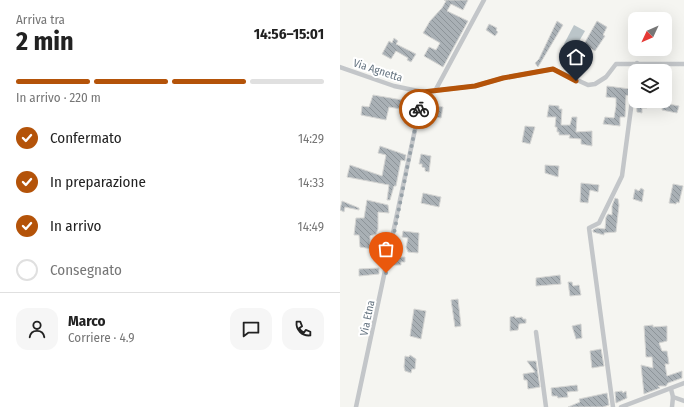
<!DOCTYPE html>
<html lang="it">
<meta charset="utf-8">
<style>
:root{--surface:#fff;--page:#f6f6f6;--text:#222;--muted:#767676;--line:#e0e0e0;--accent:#b45309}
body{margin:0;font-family:"Fira Sans Condensed",sans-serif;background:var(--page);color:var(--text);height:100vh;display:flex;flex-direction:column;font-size:15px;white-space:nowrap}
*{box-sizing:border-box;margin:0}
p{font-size:13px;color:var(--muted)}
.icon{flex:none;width:22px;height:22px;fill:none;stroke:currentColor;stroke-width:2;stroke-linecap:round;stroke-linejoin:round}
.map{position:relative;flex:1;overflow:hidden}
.panel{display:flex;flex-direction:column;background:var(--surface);width:340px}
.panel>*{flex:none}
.needle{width:26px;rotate:226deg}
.controls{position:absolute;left:288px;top:12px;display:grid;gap:8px}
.controls a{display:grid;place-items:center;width:44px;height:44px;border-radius:8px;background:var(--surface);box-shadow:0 4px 16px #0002;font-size:20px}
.pin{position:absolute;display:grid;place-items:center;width:34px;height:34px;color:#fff;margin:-41px -17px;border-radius:50% 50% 50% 0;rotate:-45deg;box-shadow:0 0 4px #0007}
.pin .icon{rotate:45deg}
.courier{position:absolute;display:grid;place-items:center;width:40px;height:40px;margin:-20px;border:3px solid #b45309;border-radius:50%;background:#fff;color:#222;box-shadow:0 1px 5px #0007}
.overview em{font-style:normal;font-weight:700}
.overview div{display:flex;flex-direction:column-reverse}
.overview{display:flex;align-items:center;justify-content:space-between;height:68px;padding:0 16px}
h1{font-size:26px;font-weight:700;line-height:30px}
.bar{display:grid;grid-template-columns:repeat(4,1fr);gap:6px 4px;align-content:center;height:48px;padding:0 16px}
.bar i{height:5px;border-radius:3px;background:var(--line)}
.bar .current{background:var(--accent)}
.bar p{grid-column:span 4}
.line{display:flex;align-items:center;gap:10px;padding:0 16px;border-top:1px solid var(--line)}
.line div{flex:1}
.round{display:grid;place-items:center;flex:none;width:42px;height:42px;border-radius:12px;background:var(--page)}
ol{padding:0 16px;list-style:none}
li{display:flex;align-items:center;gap:12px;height:44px}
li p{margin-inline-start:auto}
li .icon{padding:4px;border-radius:50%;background:var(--accent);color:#fff;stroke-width:4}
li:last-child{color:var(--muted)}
li i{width:22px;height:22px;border:2px solid var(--line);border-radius:50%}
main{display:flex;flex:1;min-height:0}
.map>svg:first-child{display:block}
</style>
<main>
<section class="panel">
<div class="overview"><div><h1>2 min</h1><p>Arriva tra</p></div><em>14:56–15:01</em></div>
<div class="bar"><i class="current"></i><i class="current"></i><i class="current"></i><i></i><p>In arrivo · 220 m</p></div>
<ol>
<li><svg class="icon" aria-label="check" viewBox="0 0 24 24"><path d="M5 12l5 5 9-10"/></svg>Confermato<p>14:29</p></li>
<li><svg class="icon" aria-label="check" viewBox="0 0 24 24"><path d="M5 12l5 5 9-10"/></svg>In preparazione<p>14:33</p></li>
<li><svg class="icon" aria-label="check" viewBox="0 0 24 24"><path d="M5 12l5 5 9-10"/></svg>In arrivo<p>14:49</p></li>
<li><i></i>Consegnato</li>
</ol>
<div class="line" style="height:72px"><a class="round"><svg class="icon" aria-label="person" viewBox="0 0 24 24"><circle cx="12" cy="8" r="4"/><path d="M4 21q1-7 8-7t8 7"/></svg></a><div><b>Marco</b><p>Corriere · 4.9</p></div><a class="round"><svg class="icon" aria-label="chat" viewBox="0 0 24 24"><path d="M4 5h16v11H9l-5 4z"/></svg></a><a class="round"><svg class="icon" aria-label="phone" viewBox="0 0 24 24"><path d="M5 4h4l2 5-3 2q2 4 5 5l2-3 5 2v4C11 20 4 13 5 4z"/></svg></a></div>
</section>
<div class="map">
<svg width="344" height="407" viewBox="0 0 344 407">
<defs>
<pattern id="building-back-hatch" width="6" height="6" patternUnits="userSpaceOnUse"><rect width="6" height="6" fill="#a9b0b5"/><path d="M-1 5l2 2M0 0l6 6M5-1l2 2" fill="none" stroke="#8d9499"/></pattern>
</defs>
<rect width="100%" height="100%" fill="#f5f5f1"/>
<path fill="#bbc5c9" d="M234,25L245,31L234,50L224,44Z"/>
<g fill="url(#building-back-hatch)" stroke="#d6d6d4">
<path d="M104,0H128L123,10L111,4L107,11L128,21L103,67L84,56L89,47L96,50L100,43L83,33L90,21L102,8L106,1Z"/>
<path d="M217,21L223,25L198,67L195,63L199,59Z"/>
<path d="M257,21L267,27L263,35L265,36L255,51L244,44Z"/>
<path d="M149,24L157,28L156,30L158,32L155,36L146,30Z"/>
<path d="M54,38L58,41L56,44L76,54L71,62L67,60L68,58L56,51L51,59L42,54L49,41L52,43Z"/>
<path d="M224,48L240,59L237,64L220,54Z"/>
<path d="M267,86L290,89L289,96L286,95L285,117H280V126L263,124L265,117L274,118L276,106V98L266,97Z"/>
<path d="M33,95L74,102L72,111L49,107L46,120L21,115L22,106L29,107Z"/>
<path d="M296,101H308L307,108H302V113L297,112Z"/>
<path d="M323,103L339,106L337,113L322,110Z"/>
<path d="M209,105L219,106V109H222L221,125H230L232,117H237L236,132L252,131V146L241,144V139L229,138L230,135H219V132H217V127H215L216,117H207Z"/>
<path d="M92,106L103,107L101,118L91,116Z"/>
<path d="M185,126L195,127L190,144L182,142Z"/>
<path d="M40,146L66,155L65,161L61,160L56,186H54L50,200H47L49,185L7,177L10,165L42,176L46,155L38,153Z"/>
<path d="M81,154L91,156L89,172L85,171V168L82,167V164H79Z"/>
<path d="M205,165L219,166L218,177L205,173Z"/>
<path d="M241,183L259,185L258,192L250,190L248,203L240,202Z"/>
<path d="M333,184L343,186L339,203L337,202L336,204L329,203Z"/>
<path d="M301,188L304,190L302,202L293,199L295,189L299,191Z"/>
<path d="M83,193L101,197L99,207L81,203Z"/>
<path d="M275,198L278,199L279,205L276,232L264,233V235L253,232V230L257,228L265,229L266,217L268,214L272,215V206Z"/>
<path d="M27,200L48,205L49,213L38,212V229L36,234L30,236V245L39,248L38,250L20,247L19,235H14L16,218H24Z"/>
<path d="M2,201L19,208V210L5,207L4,212L0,210Z"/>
<path d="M63,231L79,233L78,253L68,252L66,247L68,238L62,237Z"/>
<path d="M52,257H65V262H61V265H52Z"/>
<path d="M39,268V274L19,276V269Z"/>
<path d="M220,275L221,284L196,286V278Z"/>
<path d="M228,282H232L233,286L239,285L241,295L230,296Z"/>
<path d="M118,299L121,326L115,327L111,300Z"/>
<path d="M74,309L86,311L81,339L70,336Z"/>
<path d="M175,316V318L182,317L183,319H186V323L179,324L178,330L170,331V317Z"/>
<path d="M241,324L242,338L236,339L232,326Z"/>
<path d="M313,325V327L327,326V341L319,343L322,351H327L329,364H325L327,376L342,371V378L328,383L326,386H318L320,388L304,394L301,365L313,368L312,357H306L304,326Z"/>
<path d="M261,349L264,366L252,368L250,351Z"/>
<path d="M70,355L76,359L75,369H72L71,373L65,371L64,367L65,356L69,357Z"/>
<path d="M187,361H196L200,387L188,389L187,380H184L183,374L195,372Z"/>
<path d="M237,385L238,391L227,392L228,397L218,398L217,396H212L211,388Z"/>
<path d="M282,391L283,393L286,391L287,398L276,403L275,392Z"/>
<path d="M267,393L269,405L263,407H228L240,402L239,399Z"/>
</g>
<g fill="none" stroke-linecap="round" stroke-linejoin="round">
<g stroke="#c3c6c9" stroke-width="4.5">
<path d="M0,67L54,86L83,92L135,86L163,78L213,69L248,85L255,84L266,77L276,64H344"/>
<path d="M296,71L297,63"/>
<path d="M95,91L144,0"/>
<path d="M196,332L206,407"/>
<path d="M331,389L333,397L344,401"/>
<path d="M16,407L83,92"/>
<path d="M273,407L249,228L259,223L282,176L295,78"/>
<path d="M281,407L344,383"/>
<path d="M332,407L333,397"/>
</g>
</g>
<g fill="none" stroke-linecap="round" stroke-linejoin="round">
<path stroke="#97a1a8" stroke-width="4" stroke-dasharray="0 7.2" d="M46,273L79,109"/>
<path stroke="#b45309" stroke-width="5" d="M79,109L83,92L135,86L163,78L213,69L236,81"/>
</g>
<g text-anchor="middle" stroke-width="4" stroke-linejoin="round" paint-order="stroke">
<g font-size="11" fill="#657481" stroke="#fff">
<text transform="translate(38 70) rotate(18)" y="4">Via Agnetta</text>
<text transform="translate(27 318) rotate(-78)" y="4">Via Etna</text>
</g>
</g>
</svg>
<div class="controls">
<a><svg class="needle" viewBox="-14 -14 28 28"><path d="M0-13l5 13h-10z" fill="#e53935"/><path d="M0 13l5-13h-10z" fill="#767676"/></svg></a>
<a><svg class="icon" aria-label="layers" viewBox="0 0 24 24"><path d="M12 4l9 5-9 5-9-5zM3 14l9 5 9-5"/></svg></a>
</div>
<div class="pin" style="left:46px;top:273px;background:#ea580c"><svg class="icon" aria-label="bag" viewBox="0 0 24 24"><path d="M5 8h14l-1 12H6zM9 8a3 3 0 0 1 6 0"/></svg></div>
<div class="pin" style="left:236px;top:81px;background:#1f2937"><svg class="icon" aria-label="home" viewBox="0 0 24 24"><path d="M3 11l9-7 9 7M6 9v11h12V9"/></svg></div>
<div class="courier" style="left:79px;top:109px"><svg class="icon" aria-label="bike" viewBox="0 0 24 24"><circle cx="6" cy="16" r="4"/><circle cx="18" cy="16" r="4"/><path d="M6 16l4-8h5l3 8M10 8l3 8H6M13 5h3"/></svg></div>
</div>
</main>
